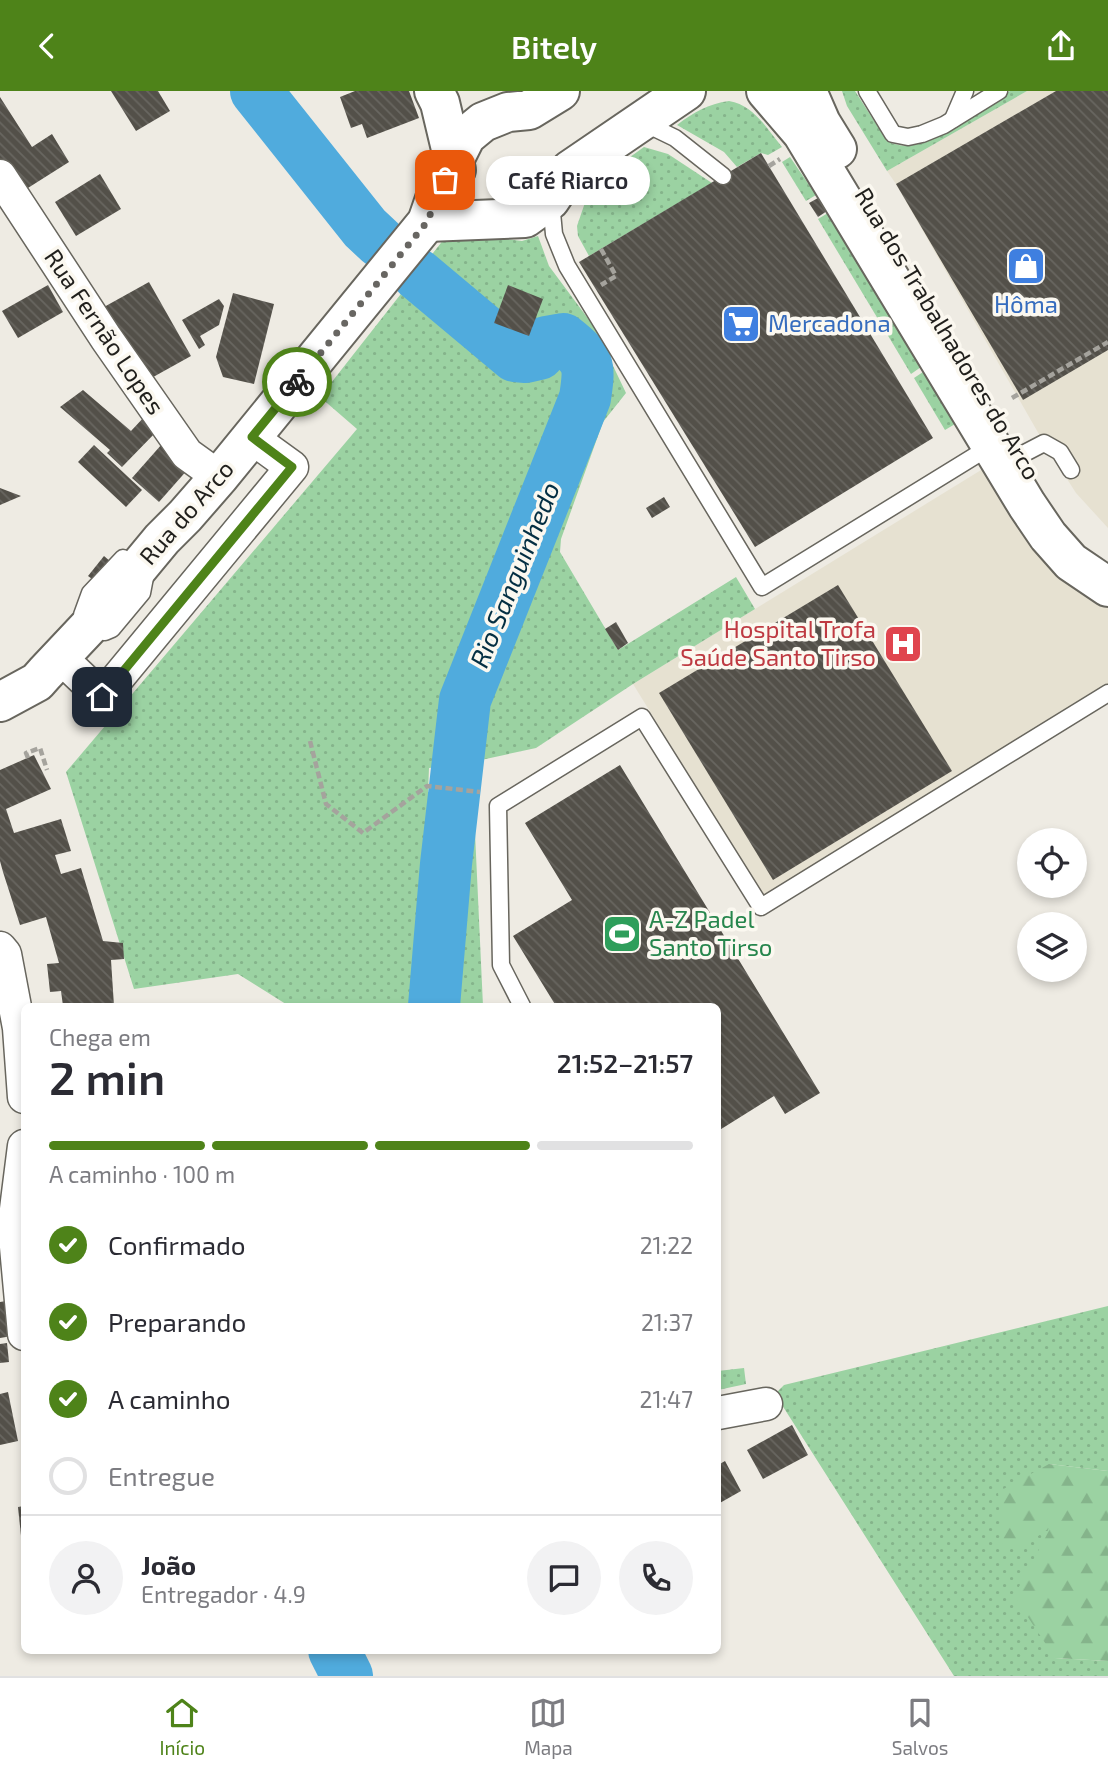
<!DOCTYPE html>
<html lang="pt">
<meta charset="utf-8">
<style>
:root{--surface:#fff;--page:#f2f2f3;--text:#2b2b33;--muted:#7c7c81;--line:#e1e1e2;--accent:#4e8319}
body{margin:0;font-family:"Exo 2",sans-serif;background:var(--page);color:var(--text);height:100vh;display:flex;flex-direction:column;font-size:26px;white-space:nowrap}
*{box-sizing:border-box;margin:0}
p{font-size:23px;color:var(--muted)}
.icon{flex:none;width:38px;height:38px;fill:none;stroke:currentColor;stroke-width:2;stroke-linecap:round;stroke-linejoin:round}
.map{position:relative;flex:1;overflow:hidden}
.side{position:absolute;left:21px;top:912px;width:700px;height:651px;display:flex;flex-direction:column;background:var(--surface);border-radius:10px;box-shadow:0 4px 10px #0003}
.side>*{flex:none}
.fabs{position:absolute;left:1017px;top:737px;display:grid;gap:14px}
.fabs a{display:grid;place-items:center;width:70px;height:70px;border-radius:50%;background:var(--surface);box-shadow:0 4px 10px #0003;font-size:35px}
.pin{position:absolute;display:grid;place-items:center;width:60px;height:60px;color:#fff;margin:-30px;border-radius:14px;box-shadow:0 4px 10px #0006}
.courier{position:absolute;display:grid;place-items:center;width:70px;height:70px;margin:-35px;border:5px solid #4e8319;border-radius:50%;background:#fff;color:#222;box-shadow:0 2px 9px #0007}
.bubble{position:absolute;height:49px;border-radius:24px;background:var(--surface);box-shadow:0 4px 10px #0003;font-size:23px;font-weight:600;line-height:49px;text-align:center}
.summary em{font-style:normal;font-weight:600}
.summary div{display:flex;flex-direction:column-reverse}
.summary{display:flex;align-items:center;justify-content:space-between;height:119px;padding:0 28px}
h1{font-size:46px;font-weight:600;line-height:52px}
.bar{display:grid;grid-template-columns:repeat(4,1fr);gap:10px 7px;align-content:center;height:84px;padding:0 28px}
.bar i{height:9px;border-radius:5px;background:var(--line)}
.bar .on{background:var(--accent)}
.bar p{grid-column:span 4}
.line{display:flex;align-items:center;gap:18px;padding:0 28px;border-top:2px solid var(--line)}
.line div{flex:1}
.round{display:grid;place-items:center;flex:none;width:74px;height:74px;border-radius:37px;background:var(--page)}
ol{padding:0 28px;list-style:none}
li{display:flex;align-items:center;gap:21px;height:77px}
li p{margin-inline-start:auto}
li .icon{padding:7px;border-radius:50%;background:var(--accent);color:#fff;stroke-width:4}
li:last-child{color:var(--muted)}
li i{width:38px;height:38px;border:4px solid var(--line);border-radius:50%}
header{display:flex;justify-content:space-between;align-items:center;height:91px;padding:0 28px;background:var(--accent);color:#fff;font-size:32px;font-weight:600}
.dock{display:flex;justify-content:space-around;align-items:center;height:98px;border-top:2px solid var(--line);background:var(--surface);font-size:19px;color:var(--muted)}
.dock a{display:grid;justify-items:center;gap:4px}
.dock .on{color:var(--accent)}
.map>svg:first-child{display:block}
</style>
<header><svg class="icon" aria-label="back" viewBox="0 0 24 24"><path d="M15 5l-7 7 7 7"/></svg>Bitely<svg class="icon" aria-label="share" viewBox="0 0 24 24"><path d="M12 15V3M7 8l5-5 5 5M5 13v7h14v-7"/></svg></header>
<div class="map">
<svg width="1108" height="1585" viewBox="0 0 1108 1585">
<defs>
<pattern id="grass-dots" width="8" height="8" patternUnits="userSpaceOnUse" patternTransform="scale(1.75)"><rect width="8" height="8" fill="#9bd2a2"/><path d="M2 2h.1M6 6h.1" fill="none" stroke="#85b48b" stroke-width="1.8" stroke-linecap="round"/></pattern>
<pattern id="forest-firs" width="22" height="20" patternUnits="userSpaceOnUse" patternTransform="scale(1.75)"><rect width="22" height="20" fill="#9bd2a2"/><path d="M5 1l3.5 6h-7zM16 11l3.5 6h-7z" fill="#85b48b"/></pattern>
<pattern id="building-back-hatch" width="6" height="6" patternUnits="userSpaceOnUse" patternTransform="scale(1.75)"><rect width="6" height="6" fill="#535049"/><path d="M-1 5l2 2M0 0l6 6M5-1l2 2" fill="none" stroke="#686660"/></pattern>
</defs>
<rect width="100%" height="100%" fill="#eeebe3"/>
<g fill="#e6e1d1">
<path d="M1027,0H1108V437L1076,402L1044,352L896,93L887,80Z"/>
<path d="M986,376L1108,512V593L764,805L633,593Z"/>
</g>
<g fill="url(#grass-dots)">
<path d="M842,0H855L887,50C901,57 912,55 926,51L1010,0H1027L887,80L847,15Z"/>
<path d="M729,10C754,14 767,38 782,56L768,64L761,62L737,76L724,61L677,34C694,21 708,13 729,10Z"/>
<path d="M644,56L668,63L712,92L589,165L578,145L577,135L591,94Z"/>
<path d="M790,66L816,104L806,110L782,71Z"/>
<path d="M828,122L921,276L911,283L818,128Z"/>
<path d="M475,144L522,150L538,145L549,175L595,237L626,302L603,331L561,448L560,461L618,559L736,486L755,518L633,593L536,657L458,674L429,677L428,701L466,702L474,720L483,915H289L238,883L134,898L66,681L357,338L320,306L444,148Z"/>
<path d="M923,281L955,333L945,339L914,287Z"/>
<path d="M1108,1215V1380L1049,1373L1052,1434L1055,1567L1108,1570V1585H954L775,1303L784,1294Z"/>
<path d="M744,1277L746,1293L718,1299V1280Z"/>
</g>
<path fill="url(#forest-firs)" d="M1049,1373L1108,1380V1570L1055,1567L1014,1505L1051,1436L1025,1454L1003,1458L998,1401Z"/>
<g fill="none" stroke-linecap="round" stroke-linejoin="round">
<g stroke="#50abdd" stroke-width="52">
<path d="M256,0L365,137L380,151"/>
<path d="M417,183L515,265L526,266L539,263L546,251L563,248C590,269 590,274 585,307L465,609L446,773L434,915"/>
<path d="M334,1559L347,1585"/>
</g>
</g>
<g fill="url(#building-back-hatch)">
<path d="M111,0H158L170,20L136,40Z"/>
<path d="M355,0H409L419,27L367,47L362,33L351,37L340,6Z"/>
<path d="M1056,0H1108V259L1023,309L896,93Z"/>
<path d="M0,6L32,56L52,43L69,71L20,102L0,70Z"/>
<path d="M761,62L933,347L755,456L579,171Z"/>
<path d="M100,83L121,118L76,145L55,111Z"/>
<path d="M818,107L827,120L818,126L809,112Z"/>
<path d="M149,191L191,265L146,290L104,216Z"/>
<path d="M48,194L63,221L18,247L2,220Z"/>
<path d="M508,194L543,208L529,245L494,232Z"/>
<path d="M233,202L274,213L254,293L223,286L216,266Z"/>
<path d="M219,208L224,215L219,234L200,245L205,254L199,258L182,229Z"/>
<path d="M83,299L131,340L145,325L156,341L122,376L107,362L110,359L60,316Z"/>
<path d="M162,353L189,377L159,411L132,387Z"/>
<path d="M94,354L142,399L126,416L78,371Z"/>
<path d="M0,397L21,405L0,414Z"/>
<path d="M664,406L670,416L652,427L646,417Z"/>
<path d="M104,465L111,471L95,490L88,485Z"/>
<path d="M838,494L952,680L773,789L659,602Z"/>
<path d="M616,531L628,552L618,559L605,538Z"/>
<path d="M34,664L51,698L6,718L14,742L61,728L71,760L55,764L61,783L81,777L103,850L123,852L124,868L111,869L114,915H63L61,900L50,901L47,873L59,872L46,826L20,834L3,781L0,770V679Z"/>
<path d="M620,674L820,1002L785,1023L774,1005L718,1040V915H556L513,845L572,809L525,732Z"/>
<path d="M6,1210L12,1245L0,1247V1211Z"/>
<path d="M7,1252L9,1271L0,1272V1253Z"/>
<path d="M8,1301L18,1350L0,1354V1303Z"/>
<path d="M792,1334L808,1364L763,1388L747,1359Z"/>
<path d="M725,1370L741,1400L718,1413V1374Z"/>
<path d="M24,1415V1464H23L18,1416Z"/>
</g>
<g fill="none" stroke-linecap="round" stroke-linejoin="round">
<defs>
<g id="service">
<path d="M867,0L893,43L908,46L922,43L944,34L999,0"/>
<path d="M953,28L965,0"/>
<path d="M642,31L675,47L723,85"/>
<path d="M551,111L554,143L567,175L762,496L991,355"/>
<path d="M1021,364L1044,352L1060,361L1071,379"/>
<path d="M82,524L90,502L123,467"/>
<path d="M105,541L112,538L142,502L146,481"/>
<path d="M522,915L501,874L498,715L642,626L761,816L1108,602"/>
</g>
<g id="minor">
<path d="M0,85L106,247L187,363L219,386"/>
<path d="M60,566L102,606L292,376L252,347"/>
<path d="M0,857L5,863L19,937L24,1006"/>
<path d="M24,1055L14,1134L24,1243"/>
<path d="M718,1322L766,1313"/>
</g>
<g id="tertiary">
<path d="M434,0L440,12L456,79"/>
<path d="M766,0L802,42L1027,414L1048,445L1071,471L1108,496"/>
<path d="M807,0L821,32L837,58"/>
<path d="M427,131L525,127L550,109L570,79L686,0"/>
<path d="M0,611L37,591L45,582L94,530L162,448L185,425L219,386L427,131L436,105L466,45L483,31L508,21L529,19L560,0"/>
</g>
</defs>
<use href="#service" stroke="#68665e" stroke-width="19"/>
<use href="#minor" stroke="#68665e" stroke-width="35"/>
<use href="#tertiary" stroke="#68665e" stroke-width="42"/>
<g stroke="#a5a39d" stroke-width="4.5" stroke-dasharray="7 3.5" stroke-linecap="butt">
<path d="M769,75L780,68"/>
<path d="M601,158L616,185L601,194"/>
<path d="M1012,307L1108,251"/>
<path d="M310,650L326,713L363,742L427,695L480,701"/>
<path d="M28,667L26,662L40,657L47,679"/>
</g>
<use href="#service" stroke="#fff" stroke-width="16"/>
<use href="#minor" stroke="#fff" stroke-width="32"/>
<use href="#tertiary" stroke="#fff" stroke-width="38"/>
</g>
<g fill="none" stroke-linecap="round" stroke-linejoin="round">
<path stroke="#686662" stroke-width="7" stroke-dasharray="0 12.6" d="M297,291L427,131L445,89"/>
<path stroke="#4e8319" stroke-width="9" d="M102,606L292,376L252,346L297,291"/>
</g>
<defs>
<symbol id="shop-square" viewBox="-11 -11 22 22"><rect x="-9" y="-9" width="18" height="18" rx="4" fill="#3f7fe0" stroke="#fbf8f0"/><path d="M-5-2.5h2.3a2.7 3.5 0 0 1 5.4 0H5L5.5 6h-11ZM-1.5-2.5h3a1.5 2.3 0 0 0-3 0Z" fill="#fff"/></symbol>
<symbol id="supermarket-square" viewBox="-11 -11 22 22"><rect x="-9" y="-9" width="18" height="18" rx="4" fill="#3f7fe0" stroke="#fbf8f0"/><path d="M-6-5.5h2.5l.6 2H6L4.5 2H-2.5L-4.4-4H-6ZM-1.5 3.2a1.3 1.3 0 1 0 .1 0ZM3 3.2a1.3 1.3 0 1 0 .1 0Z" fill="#fff"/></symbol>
<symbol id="hospital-square" viewBox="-11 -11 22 22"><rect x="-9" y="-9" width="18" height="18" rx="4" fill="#e0444e" stroke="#fbf8f0"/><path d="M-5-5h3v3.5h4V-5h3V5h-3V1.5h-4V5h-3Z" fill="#fff"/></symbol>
<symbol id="stadium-square" viewBox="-11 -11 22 22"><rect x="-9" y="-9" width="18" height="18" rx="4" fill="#2e9e5b" stroke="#fbf8f0"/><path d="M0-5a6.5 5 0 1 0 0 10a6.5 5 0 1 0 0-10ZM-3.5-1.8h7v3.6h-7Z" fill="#fff"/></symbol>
</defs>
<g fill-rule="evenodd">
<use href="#shop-square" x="1004" y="153" width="44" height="44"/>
<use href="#supermarket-square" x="719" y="211" width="44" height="44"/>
<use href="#hospital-square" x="881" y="531" width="44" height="44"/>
<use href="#stadium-square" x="600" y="821" width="44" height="44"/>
</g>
<g text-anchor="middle" stroke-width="7" stroke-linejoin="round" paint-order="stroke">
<g font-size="24" fill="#366cbe" stroke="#fbf8f0">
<text x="1026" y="222">Hôma</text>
<text x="768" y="241" text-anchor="start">Mercadona</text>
</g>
<g font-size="24" fill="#201f1c" stroke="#fbf8f0">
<text transform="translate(104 241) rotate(56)" y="8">Rua Fernão Lopes</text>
<text transform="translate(947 243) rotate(59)" y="8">Rua dos Trabalhadores do Arco</text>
<text transform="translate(187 422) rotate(-49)" y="8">Rua do Arco</text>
</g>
<g font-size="24" fill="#be3a42" stroke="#fbf8f0" text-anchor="end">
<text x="876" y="547">Hospital Trofa<tspan x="876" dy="28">Saúde Santo Tirso</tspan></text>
</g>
<g font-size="24" fill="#27864d" stroke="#fbf8f0" text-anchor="start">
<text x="649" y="837">A-Z Padel<tspan x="649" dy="28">Santo Tirso</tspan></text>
</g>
<g font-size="26" font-style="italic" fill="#042f43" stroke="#fbf8f0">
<text transform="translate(515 484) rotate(-68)" y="9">Rio Sanguinhedo</text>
</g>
</g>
</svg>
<div class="fabs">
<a><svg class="icon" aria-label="locate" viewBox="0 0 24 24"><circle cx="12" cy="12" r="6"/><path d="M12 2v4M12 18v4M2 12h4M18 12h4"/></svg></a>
<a><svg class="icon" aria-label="layers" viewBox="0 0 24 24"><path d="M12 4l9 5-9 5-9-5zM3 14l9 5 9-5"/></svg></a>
</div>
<div class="pin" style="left:445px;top:89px;background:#ea580c"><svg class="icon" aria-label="bag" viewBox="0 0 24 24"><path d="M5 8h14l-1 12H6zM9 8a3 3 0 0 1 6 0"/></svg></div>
<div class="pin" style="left:102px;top:606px;background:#1f2937"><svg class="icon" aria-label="home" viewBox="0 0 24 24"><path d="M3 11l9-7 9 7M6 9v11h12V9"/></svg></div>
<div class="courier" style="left:297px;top:291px"><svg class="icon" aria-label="bike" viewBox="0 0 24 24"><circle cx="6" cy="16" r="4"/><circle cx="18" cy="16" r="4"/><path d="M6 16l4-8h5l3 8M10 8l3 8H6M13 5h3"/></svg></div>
<div class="bubble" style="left:486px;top:65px;width:164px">Café Riarco</div>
<section class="side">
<div class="summary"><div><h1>2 min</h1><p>Chega em</p></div><em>21:52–21:57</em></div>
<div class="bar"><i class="on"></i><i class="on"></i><i class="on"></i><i></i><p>A caminho · 100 m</p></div>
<ol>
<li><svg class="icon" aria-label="check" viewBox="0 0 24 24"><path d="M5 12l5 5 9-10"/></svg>Confirmado<p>21:22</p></li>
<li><svg class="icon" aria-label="check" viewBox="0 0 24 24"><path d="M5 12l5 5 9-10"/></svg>Preparando<p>21:37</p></li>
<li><svg class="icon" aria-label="check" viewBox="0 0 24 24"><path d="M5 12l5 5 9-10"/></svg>A caminho<p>21:47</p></li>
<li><i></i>Entregue</li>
</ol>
<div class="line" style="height:126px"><a class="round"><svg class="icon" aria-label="person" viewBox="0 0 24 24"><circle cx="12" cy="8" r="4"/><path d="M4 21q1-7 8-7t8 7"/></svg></a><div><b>João</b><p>Entregador · 4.9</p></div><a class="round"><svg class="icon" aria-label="chat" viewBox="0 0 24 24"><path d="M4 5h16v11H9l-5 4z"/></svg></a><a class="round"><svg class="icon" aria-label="phone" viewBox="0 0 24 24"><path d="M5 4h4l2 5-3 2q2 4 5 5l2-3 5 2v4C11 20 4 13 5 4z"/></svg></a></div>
</section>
</div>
<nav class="dock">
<a class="on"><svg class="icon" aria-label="home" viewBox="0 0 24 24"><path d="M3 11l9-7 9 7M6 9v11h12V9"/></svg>Início</a>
<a><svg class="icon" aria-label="map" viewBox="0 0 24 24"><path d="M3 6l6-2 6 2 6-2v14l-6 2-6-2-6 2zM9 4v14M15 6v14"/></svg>Mapa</a>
<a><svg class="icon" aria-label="saved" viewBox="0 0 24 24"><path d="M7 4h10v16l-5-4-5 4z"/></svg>Salvos</a>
</nav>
